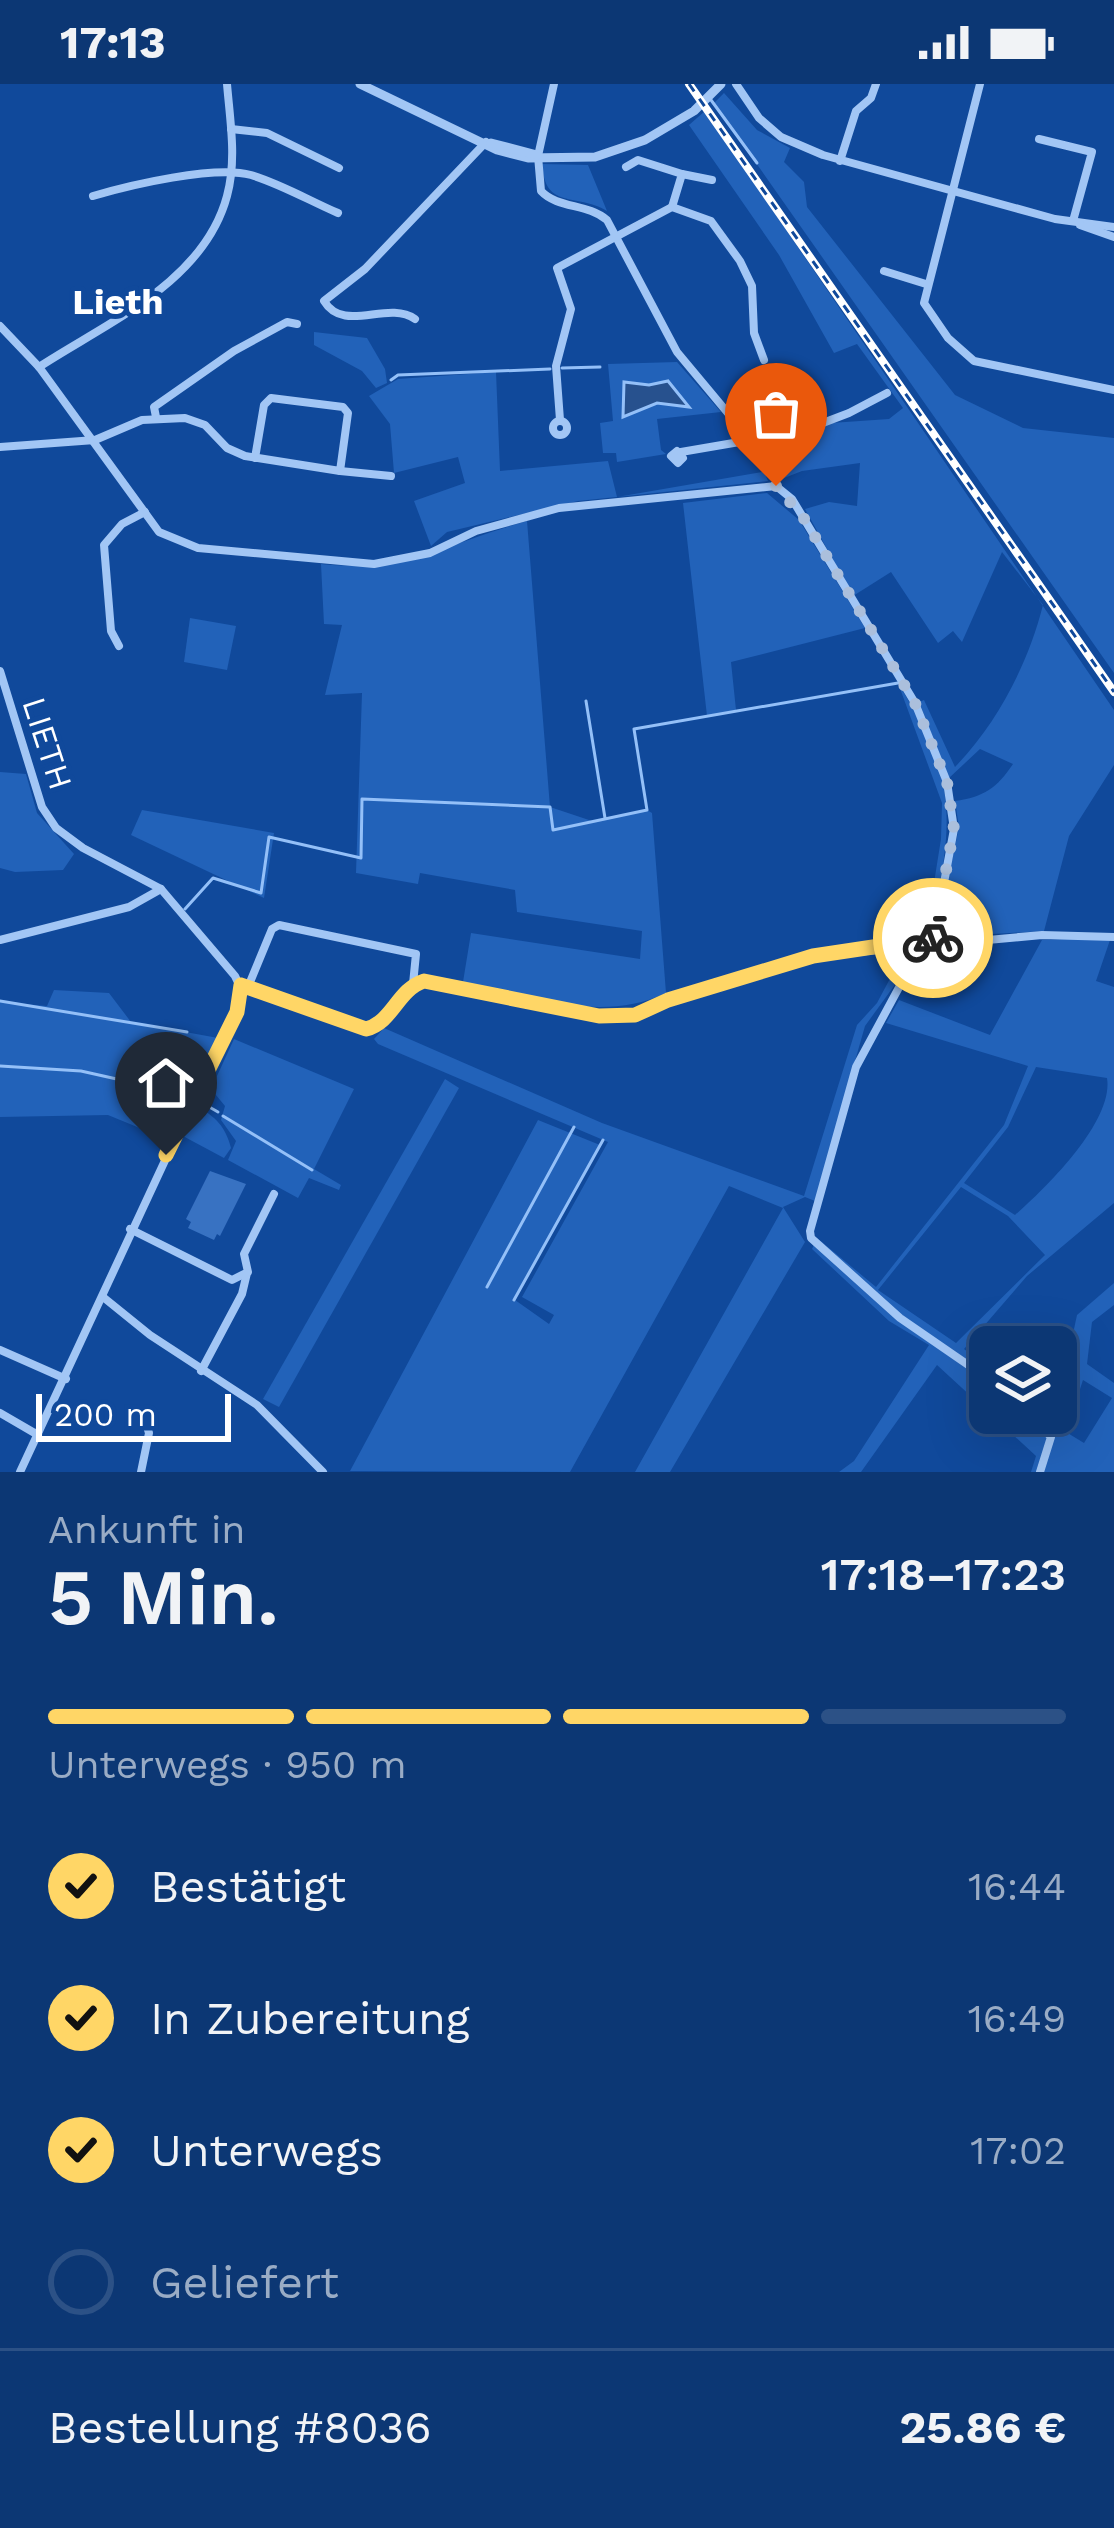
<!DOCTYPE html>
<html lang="de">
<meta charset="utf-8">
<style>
:root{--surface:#0c3774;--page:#153f79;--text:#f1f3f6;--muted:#9aacc5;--line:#2c5186;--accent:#ffd666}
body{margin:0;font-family:"Work Sans",sans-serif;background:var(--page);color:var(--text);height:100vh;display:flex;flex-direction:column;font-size:45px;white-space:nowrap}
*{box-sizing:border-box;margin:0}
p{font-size:39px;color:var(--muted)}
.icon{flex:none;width:66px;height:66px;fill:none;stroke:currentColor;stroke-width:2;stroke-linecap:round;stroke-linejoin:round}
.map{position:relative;height:1388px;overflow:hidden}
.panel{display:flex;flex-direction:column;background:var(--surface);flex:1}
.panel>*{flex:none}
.controls{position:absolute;left:969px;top:1242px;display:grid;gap:24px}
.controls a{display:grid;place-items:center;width:108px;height:108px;border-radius:18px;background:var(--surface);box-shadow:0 12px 48px #0002,0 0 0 3px var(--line);font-size:60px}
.scale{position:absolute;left:36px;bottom:30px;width:195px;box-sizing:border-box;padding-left:12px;border:6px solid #fff;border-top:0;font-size:33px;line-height:42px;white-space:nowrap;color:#fff;-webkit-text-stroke:9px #10499b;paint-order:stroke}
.pin{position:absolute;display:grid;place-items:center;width:102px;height:102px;color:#fff;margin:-123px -51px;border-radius:50% 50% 50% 0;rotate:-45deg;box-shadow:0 0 12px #0007}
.pin .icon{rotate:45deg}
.courier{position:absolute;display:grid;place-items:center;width:120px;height:120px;margin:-60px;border:9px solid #ffd666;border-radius:50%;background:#fff;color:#222;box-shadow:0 3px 15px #0007}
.overview em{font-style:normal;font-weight:600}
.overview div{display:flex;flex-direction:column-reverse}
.overview{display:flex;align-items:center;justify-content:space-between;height:204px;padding:0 48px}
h1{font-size:78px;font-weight:600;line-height:90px}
.bar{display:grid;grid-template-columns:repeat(4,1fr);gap:18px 12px;align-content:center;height:144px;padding:0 48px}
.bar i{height:15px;border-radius:9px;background:var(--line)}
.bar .current{background:var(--accent)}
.bar p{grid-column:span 4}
.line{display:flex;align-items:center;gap:30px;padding:0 48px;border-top:3px solid var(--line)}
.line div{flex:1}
ol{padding:0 48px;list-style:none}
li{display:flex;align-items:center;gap:36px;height:132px}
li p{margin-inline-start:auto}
li .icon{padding:12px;border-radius:50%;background:var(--accent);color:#111;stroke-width:4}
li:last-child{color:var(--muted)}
li i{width:66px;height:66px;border:6px solid var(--line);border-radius:50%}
.status{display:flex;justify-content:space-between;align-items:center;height:84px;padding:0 60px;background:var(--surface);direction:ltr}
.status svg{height:33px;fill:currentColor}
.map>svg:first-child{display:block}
</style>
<div class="status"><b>17:13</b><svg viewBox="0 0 49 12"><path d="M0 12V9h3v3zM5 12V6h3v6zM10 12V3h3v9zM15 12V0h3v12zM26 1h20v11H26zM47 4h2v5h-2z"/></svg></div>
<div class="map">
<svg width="1114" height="1388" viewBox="0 0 1114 1388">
<rect width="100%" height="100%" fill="#10499b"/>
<g fill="#2262b9" fill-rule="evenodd">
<path d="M724,9L757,46L790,64L784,78L804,98L807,123L955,311L1023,344L1114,354V589L714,19Z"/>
<path d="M705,27L1114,626V681L1069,752L1044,847L943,853L938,844L959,743L955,717C984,713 997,704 1013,680L980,665L949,694L919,618L924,616L955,683C998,638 1028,580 1043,521L1002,468L962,558L953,547L938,559L891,488L853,512L805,425L829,418L857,422L860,379L802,387L779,396L762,366L831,339L889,335L903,324L857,260L834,269L779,171L689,41Z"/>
<path d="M542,80L588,81L607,127C576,108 545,127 542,80Z"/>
<path d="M314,248L367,254L385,285L387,299L376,304L362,287L314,261Z"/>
<path d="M677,278L721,328L657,335L661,366L666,370L617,378L616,369H603L600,339L613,337L608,280Z"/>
<path d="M496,288L500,387L608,377L617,413L762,388L760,379L768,397L578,417L447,448L431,462L414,417L465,399L458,373L394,389L390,340L369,312L398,295Z"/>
<path d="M767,409L799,436L865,544L731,578L736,626L707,632L683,419Z"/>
<path d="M527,437L550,723L592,737L647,726L652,729L666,909C601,940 530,912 463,898L471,849L640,875L642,847L517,828L515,806L420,789L418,800L356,789L362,609L325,611L342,541L324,540L321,480C403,489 452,458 527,437Z"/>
<path d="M190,534L236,542L227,586L184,578Z"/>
<path d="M898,599C961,701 952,737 931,850L925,855L941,755L942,719Z"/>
<path d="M0,688L26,690L37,729L74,770L63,786L15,788L0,784Z"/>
<path d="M142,726L274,749L264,814L131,751Z"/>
<path d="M1091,854L1110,856L1096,897L1114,903V1119L1027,1192L964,1265L990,1285V1329H1047L1055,1334L1077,1231L1114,1199V1221L1092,1238L1087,1280L1114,1299V1388H1031L1036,1372L937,1281L861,1388H839L854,1377L929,1261L889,1237L812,1165L817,1154L876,1203L1004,1041L1028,982L886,939L899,916L990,951L1042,856ZM1036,983L1107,994C1114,1037 1046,1104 1015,1131L964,1099L1008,1043ZM961,1103L1008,1132L1045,1171L956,1259L878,1206ZM1083,1296L1112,1314L1084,1359L1066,1348Z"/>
<path d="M915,873L865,942L815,1117L805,1113L783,1123L805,1158L670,1388H635L783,1124L729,1102L570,1388L350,1387L538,1036L600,1061L515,1216L549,1240L554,1231L522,1213L608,1058L378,960L374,955L384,944L602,1039L804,1112L857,941L877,919L901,874Z"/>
<path d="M54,906L109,909L131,938L218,954L164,1054L108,1031L0,1033V918L47,922Z"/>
<path d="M234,955L354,1005L314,1085L341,1101L339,1106L309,1094L298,1114L228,1076L236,1057L221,1036L225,1022L211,1005Z"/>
<path d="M445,995L459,1004L279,1323L263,1315Z"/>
<path d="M196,1022C216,1033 225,1042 231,1064L224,1074L181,1051Z"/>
</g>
<path fill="#27518e" stroke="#94c0f8" stroke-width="3" d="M668,297L689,323L657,319L623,333L624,298L649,301Z"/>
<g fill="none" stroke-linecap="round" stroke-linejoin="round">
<g stroke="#94c0f8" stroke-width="3">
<path d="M687,0L748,86"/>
<path d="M711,16L757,79"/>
<path d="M562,284L600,283"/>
<path d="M391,296L398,291L550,285"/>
<path d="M586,617L605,734"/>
<path d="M185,825L213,794L261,809L269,753L361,774L362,715L550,723L553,746L647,726L634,645L898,599"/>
<path d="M0,917L187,948"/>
<path d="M0,982L81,987L188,1011"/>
<path d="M204,1020L218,1028"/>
<path d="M223,1032L312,1086"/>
<path d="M487,1203L574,1043"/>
<path d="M514,1216L603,1056"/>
</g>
</g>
<path fill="#3872c2" d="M210,1087L246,1100L220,1152L217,1150L214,1156L188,1144L191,1138L186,1135Z"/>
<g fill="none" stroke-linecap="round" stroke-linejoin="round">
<g stroke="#a2c6f5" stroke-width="8">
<path d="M554,0L538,72L541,107C558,125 587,119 607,136L677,268L757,364L849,329L887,309"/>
<path d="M736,0L759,34L781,53L823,71L1055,135L1114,143"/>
<path d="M980,0L924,219L948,254L974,277L1114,306"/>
<path d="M231,45L267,49L339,84"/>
<path d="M1039,55L1092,68L1073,137"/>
<path d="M840,77L856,27L871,14L876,0"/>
<path d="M626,83L638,76L682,90L672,123"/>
<path d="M682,90L712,96"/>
<path d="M93,112C130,101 215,81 251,91C281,100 310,117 338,129"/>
<path d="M1080,141L1114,153"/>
<path d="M884,187L926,200"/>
<path d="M415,235C387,216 344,250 324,217L365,185L486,58"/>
<path d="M0,242L39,283L159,448L198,464L374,480L430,469L476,447L559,424L776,402L792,415L915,619L947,698L954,745L933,858"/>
<path d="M39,283C108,238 204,198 227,112C237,76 230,36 227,0"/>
<path d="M156,333L154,323L234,267L287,238L297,240"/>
<path d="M560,336L556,282L571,225L557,184L672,123L711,137L740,177L752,202L754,249L764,276"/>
<circle cx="560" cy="344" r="7"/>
<path d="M0,363L95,356L142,336L185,334L205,341L227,364L245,372L340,387L348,329L343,323L271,314L264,321L255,374"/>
<path d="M677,367L683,374L678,379L671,372Z"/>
<path d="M681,368L751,356"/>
<path d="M340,387L391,392"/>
<path d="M119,562L111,547L104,461L122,440L145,428"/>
<path d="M0,587L42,723L56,744L83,764L161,805L235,892L243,909L20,1388"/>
<path d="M0,856L129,823L161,805"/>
<path d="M923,859L856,983L810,1147L811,1154L900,1234L990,1296"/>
<path d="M242,901L366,945C393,938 397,906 424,897L599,931H635L668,916L813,872L1042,851L1114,853"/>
<path d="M248,903L272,845L279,841L416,870L413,900"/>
<path d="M130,1145L232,1196L248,1188L244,1170L274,1110"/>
<path d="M103,1213L150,1251L257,1321L323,1388"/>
<path d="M0,1266L66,1295"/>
<path d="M201,1287L242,1210L247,1189"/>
<path d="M0,1329L38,1351"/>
<path d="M1027,1329L1051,1353L1040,1388"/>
<path d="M141,1388L149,1349L145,1336"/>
</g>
<g stroke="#a2c6f5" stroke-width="9">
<path d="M360,0L497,66L528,74L595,73L645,56L694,27L721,0"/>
<path d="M491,59L537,71"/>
</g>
<defs>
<path id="rail" d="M689,0L1114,608"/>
</defs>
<use href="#rail" stroke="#fff" stroke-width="8"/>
<use href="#rail" stroke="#10499b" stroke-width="3" stroke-dasharray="9" stroke-linecap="butt"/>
</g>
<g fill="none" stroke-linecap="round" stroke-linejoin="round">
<path stroke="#abbfdc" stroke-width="12" stroke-dasharray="0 21.6" d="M776,402L803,433L915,619L947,698L954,745L933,854"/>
<path stroke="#ffd666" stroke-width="15" d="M166,1071L237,928L241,901L366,945C393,938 397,906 424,897L599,932L635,931L668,916L813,872L933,854"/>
</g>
<g text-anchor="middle" stroke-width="10" stroke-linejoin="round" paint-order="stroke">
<g font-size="33" fill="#fff" stroke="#10499b">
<text transform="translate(48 659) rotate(72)" y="12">LIETH</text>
</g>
<g font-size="36" font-weight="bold" fill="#fff" stroke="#10499b">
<text x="118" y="230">Lieth</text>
</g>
</g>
</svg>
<div class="controls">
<a><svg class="icon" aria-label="layers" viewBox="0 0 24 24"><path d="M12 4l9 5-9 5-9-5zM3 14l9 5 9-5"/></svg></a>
</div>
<div class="scale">200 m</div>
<div class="pin" style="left:776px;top:402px;background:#ea580c"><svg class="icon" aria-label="bag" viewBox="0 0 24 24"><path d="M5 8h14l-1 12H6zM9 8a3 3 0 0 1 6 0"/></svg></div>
<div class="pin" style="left:166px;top:1071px;background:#1f2937"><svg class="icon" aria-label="home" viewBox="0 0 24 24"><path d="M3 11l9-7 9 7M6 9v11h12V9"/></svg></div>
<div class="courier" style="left:933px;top:854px"><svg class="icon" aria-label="bike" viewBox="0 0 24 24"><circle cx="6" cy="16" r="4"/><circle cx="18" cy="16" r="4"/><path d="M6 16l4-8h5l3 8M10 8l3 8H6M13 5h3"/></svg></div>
</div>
<section class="panel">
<div class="overview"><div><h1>5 Min.</h1><p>Ankunft in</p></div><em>17:18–17:23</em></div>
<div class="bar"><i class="current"></i><i class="current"></i><i class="current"></i><i></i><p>Unterwegs · 950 m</p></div>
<ol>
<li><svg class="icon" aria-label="check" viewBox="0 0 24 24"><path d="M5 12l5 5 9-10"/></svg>Bestätigt<p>16:44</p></li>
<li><svg class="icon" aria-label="check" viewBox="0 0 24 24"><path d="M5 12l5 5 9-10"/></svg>In Zubereitung<p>16:49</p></li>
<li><svg class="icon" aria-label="check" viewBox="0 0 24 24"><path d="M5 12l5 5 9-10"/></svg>Unterwegs<p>17:02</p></li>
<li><i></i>Geliefert</li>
</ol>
<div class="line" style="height:156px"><div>Bestellung #8036</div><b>25.86 €</b></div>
</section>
